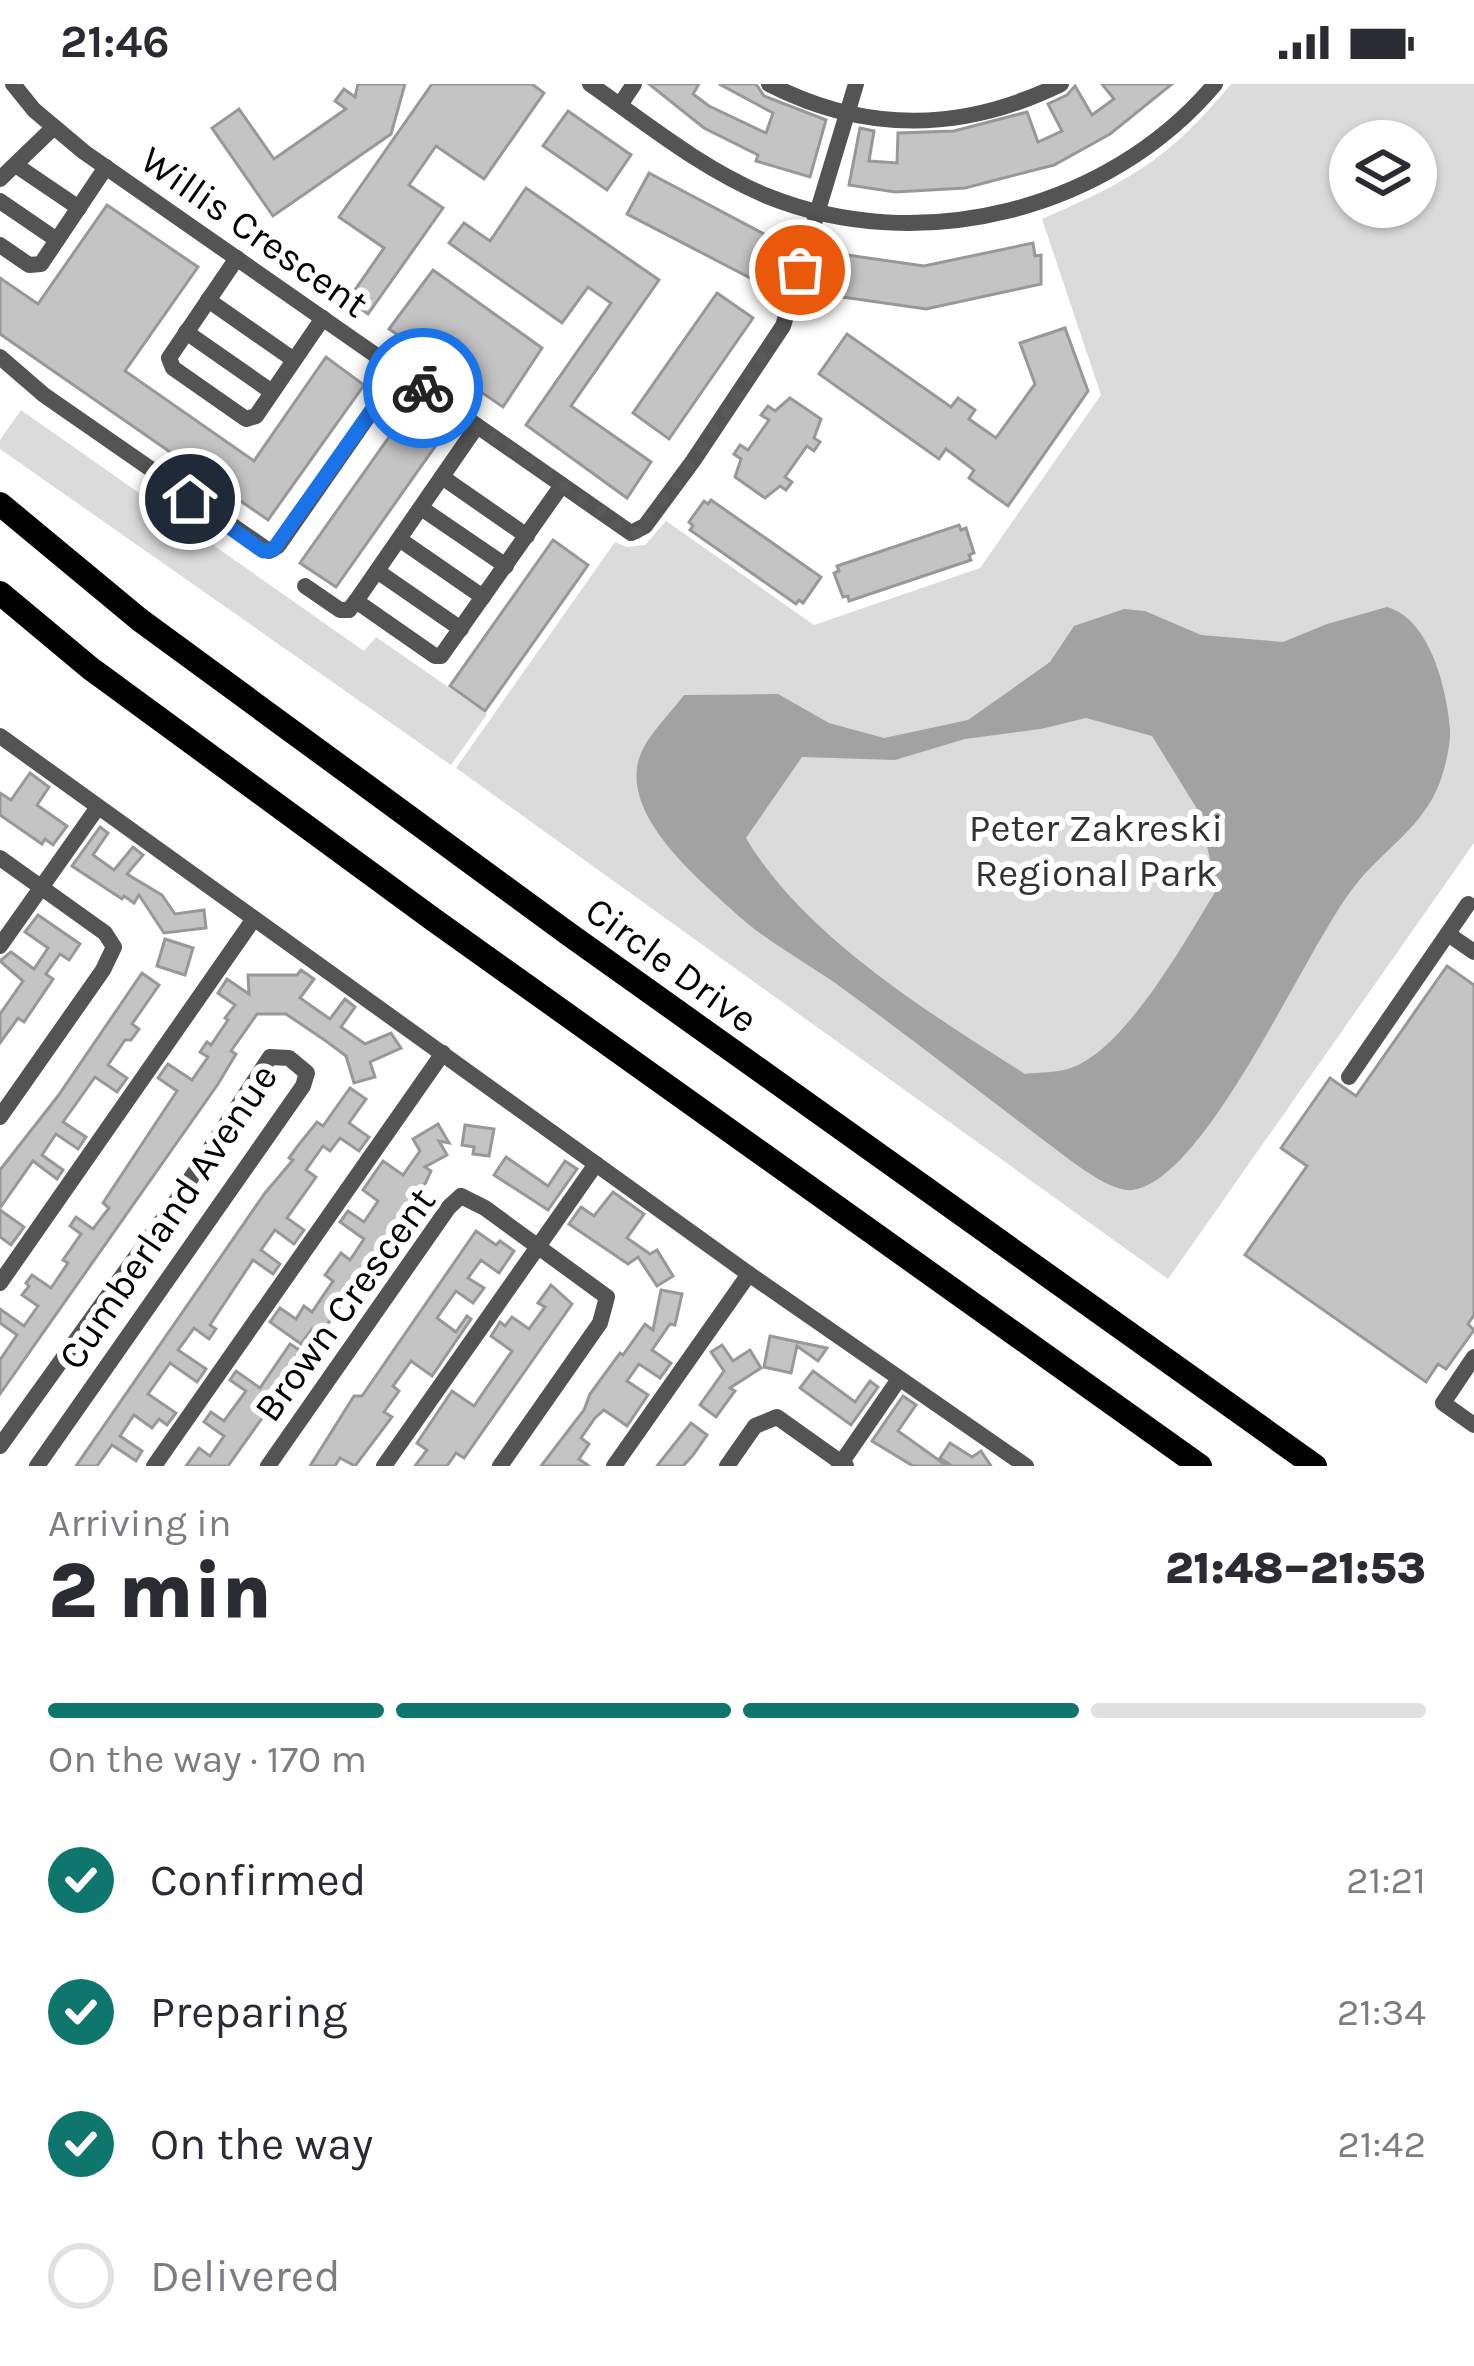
<!DOCTYPE html>
<meta charset="utf-8">
<style>
:root{--surface:#fff;--page:#f7f7f7;--text:#2b2b33;--muted:#7c7c81;--line:#e1e1e2;--accent:#0f766e}
body{margin:0;font-family:Karla,sans-serif;background:var(--page);color:var(--text);height:100vh;display:flex;flex-direction:column;font-size:45px;white-space:nowrap}
*{box-sizing:border-box;margin:0}
p{font-size:39px;color:var(--muted)}
.icon{flex:none;width:66px;height:66px;fill:none;stroke:currentColor;stroke-width:2;stroke-linecap:round;stroke-linejoin:round}
.map{position:relative;height:1382px;overflow:hidden}
.drawer{display:flex;flex-direction:column;background:var(--surface);flex:1}
.drawer>*{flex:none}
.controls{position:absolute;left:1329px;top:36px;display:grid;gap:24px}
.controls a{display:grid;place-items:center;width:108px;height:108px;border-radius:50%;background:var(--surface);box-shadow:0 3px 9px #0004;font-size:60px}
.pin{position:absolute;display:grid;place-items:center;width:102px;height:102px;color:#fff;margin:-51px;border:6px solid #fff;border-radius:50%;box-shadow:0 3px 12px #0007}
.courier{position:absolute;display:grid;place-items:center;width:120px;height:120px;margin:-60px;border:9px solid #1a73e8;border-radius:50%;background:#fff;color:#222;box-shadow:0 3px 15px #0007}
.head em{font-style:normal;font-weight:800}
.head div{display:flex;flex-direction:column-reverse}
.head{display:flex;align-items:center;justify-content:space-between;height:204px;padding:0 48px}
h1{font-size:78px;font-weight:800;line-height:90px}
.bar{display:grid;grid-template-columns:repeat(4,1fr);gap:18px 12px;align-content:center;height:144px;padding:0 48px}
.bar i{height:15px;border-radius:9px;background:var(--line)}
.bar .active{background:var(--accent)}
.bar p{grid-column:span 4}
ol{padding:0 48px;list-style:none}
li{display:flex;align-items:center;gap:36px;height:132px}
li p{margin-inline-start:auto}
li .icon{padding:12px;border-radius:50%;background:var(--accent);color:#fff;stroke-width:4}
li:last-child{color:var(--muted)}
li i{width:66px;height:66px;border:6px solid var(--line);border-radius:50%}
.status{display:flex;justify-content:space-between;align-items:center;height:84px;padding:0 60px;background:var(--surface);direction:ltr}
.status svg{height:33px;fill:currentColor}
.map>svg:first-child{display:block}
</style>
<div class="status"><b>21:46</b><svg viewBox="0 0 49 12"><path d="M0 12V9h3v3zM5 12V6h3v6zM10 12V3h3v9zM15 12V0h3v12zM26 1h20v11H26zM47 4h2v5h-2z"/></svg></div>
<div class="map">
<svg width="1474" height="1382" viewBox="0 0 1474 1382">
<rect width="100%" height="100%" fill="#fff"/>
<g fill="#dbdbdb" fill-rule="evenodd">
<path d="M1231,0H1474V759L1168,1195L456,684L615,458L627,463L645,461L666,437L814,541L980,484L1101,311L1042,135C1130,97 1169,75 1231,0ZM1350,57H1416V123H1350Z"/>
<path d="M21,326L364,567L376,553L487,630L451,681L0,365V356Z"/>
</g>
<path fill="#a2a2a2" fill-rule="evenodd" d="M1387,523C1430,535 1447,605 1450,645C1451,660 1445,684 1440,698C1423,744 1382,766 1354,803C1306,863 1206,1098 1132,1106C1109,1109 1064,1071 1046,1058C978,1007 911,954 842,904C806,878 763,856 731,825C692,789 610,721 645,661C656,643 672,627 684,611L778,610L829,639L884,654L968,636L1050,578L1074,542L1124,525L1145,527L1201,551L1283,558L1327,540ZM1086,634L1152,652L1199,728L1217,805C1186,855 1127,964 1071,984C1058,989 1039,988 1025,990C929,929 804,852 746,754L802,673L895,676L965,655L1041,645Z"/>
<g fill="#c4c4c4" stroke="#989898" stroke-width="3">
<path d="M358,0H405L391,50L273,132L212,44L239,25L274,75L346,25L335,17L344,5L355,13Z"/>
<path d="M432,0H532L544,9L484,95L436,62L409,101L443,124L368,230L348,216L384,164L339,133Z"/>
<path d="M649,0H699L693,10L709,22L766,49L773,29L719,0H756L764,12L826,36L810,93L756,77L758,71L704,44Z"/>
<path d="M1102,0H1172L1110,50L1054,81L965,104L895,108L849,101L860,44L874,47L869,77L897,79L898,49L954,47L1027,28L1038,58L1062,47L1048,20L1067,11L1075,2L1092,31L1114,15Z"/>
<path d="M568,27L631,71L607,106L543,62Z"/>
<path d="M649,89L779,158L758,198L627,130Z"/>
<path d="M526,104L659,196L571,322L651,378L627,414L526,341L611,219L588,203L562,239L449,159L464,139L490,157Z"/>
<path d="M107,121L198,183L125,287L254,377L326,273L364,301L268,436L0,250V194L38,220Z"/>
<path d="M1033,159L1035,172L1041,171V200L926,225L835,212L836,200L832,199L840,170L924,182Z"/>
<path d="M433,186L542,264L503,323L389,245Z"/>
<path d="M717,209L753,234L669,355L633,329Z"/>
<path d="M1065,244L1088,307L1008,422L969,394L974,386L946,365L939,375L819,290L847,250L951,323L958,314L975,326L969,335L996,354L1035,300L1020,259Z"/>
<path d="M790,314L821,335L814,354L820,358L814,367L807,362L785,393L792,398L786,406L780,402L765,414L735,393L741,375L734,370L740,361L748,366L769,336L761,331L768,322L775,327Z"/>
<path d="M406,329L441,354L336,503L300,479Z"/>
<path d="M711,416L821,493L803,519L799,516L796,520L690,446L693,442L689,438L704,417L708,420Z"/>
<path d="M959,441L961,446L966,444L974,469L969,471L971,476L849,517L848,512L843,513L834,489L839,487L837,482Z"/>
<path d="M553,456L588,481L485,627L450,602Z"/>
<path d="M30,689L49,703L37,721L67,742L53,761L45,755L42,760L0,731V709L11,716Z"/>
<path d="M100,743L108,749L93,771L114,786L133,763L143,771L127,790L162,811L175,830L204,826L206,844L164,849L139,811L134,819L124,812L122,815L72,782Z"/>
<path d="M38,831L80,860L69,876L60,870L46,890L53,895L24,938L18,934L0,959V930L23,897L0,877L11,868L34,885L48,864L25,848Z"/>
<path d="M165,855L193,864L185,891L157,882Z"/>
<path d="M1447,882L1474,901V1231L1468,1240L1474,1246L1446,1285L1438,1280L1426,1298L1245,1171L1307,1082L1281,1064L1330,994L1356,1012Z"/>
<path d="M301,886L314,895L300,914L330,935L345,915L355,923L341,943L365,960L391,949L401,964L370,978L375,993L354,999L346,972L326,957L286,930H257L231,967L236,970L218,1000L0,1310V1276L17,1251L0,1239V1225L24,1242L38,1222L22,1211L29,1202L26,1199L32,1191L51,1204L68,1179L63,1176L81,1150L70,1142L76,1133L93,1145L109,1124L103,1119L177,1007L158,994L168,980L192,996L208,973L200,968L207,958L211,961L228,936L225,934L235,921L218,909L227,895L249,910L248,891H297Z"/>
<path d="M142,889L159,901L132,940L139,945L131,956H125L108,981L127,994L117,1008L95,993L63,1038L86,1053L78,1065L56,1050L42,1071L63,1086L57,1095L33,1077L0,1124V1086L58,1012Z"/>
<path d="M350,1004L366,1015L349,1039L369,1053L359,1067L340,1054L330,1067L323,1062L306,1086L316,1093L287,1134L304,1146L294,1160L275,1146L261,1166L280,1180L273,1190L253,1176L210,1241L216,1245L209,1255L194,1244L178,1266L206,1285L197,1298L170,1279L148,1310L176,1329L167,1341L159,1335L152,1344L134,1331L120,1352L142,1367L136,1377L112,1361L97,1382H76L265,1109L293,1076L289,1074L297,1063L317,1038L323,1042Z"/>
<path d="M438,1040L449,1059L439,1057L447,1071L425,1083L431,1087L426,1098L320,1251L312,1245L301,1260L270,1238L280,1224L296,1235L304,1222L312,1228L333,1197L325,1191L341,1169L350,1176L364,1155L340,1138L348,1127L364,1138L378,1117L363,1106L383,1077L403,1091L420,1067L413,1055Z"/>
<path d="M465,1041L494,1045L489,1072L473,1070L474,1063L462,1061Z"/>
<path d="M506,1073L548,1102L565,1077L577,1085L548,1126L494,1091Z"/>
<path d="M613,1108L644,1130L627,1154L650,1170L657,1166L673,1192L657,1202L638,1173L628,1180L569,1140L581,1123L594,1132Z"/>
<path d="M0,1126L24,1143L11,1161L0,1153Z"/>
<path d="M476,1147L496,1161L500,1157L514,1167L499,1189L481,1176L468,1194L484,1204L473,1219L456,1207L437,1234L456,1248L467,1232L471,1235L432,1292L411,1277L393,1302L399,1307L384,1328L392,1333L355,1382L340,1374L335,1382H310L354,1312H362Z"/>
<path d="M551,1201L572,1220L464,1374L456,1369L447,1382H415L427,1366L417,1359L452,1307L474,1322L512,1267L491,1252L500,1238L505,1242L512,1233L529,1245L545,1223L538,1219Z"/>
<path d="M661,1206L682,1210L675,1241L670,1240L652,1266L671,1279L660,1294L639,1280L627,1297L648,1311L627,1342L604,1326L595,1334L581,1354L589,1360L579,1375L589,1382H541L584,1326L590,1310L620,1269L623,1271L645,1240L653,1246Z"/>
<path d="M770,1252L798,1258L827,1264L818,1277L797,1262L791,1289L764,1283Z"/>
<path d="M290,1260L307,1271L228,1382H186L199,1364L210,1372L224,1352L204,1338L211,1328L224,1337L246,1307L230,1296L236,1287L260,1304Z"/>
<path d="M722,1261L733,1277L750,1266L761,1284L730,1304L735,1307L716,1333L700,1321L724,1287L711,1268Z"/>
<path d="M813,1287L855,1318L870,1297L878,1303L851,1341L800,1304Z"/>
<path d="M903,1312L916,1321L898,1347L947,1382H913L872,1357Z"/>
<path d="M691,1339L707,1351L693,1371L683,1382H657Z"/>
<path d="M950,1359L972,1373L981,1367L991,1382H952L940,1374Z"/>
</g>
<g fill="none" stroke-linecap="round" stroke-linejoin="round">
<g stroke="#545454" stroke-width="16">
<path d="M13,0L34,26L84,68L631,449L645,442L693,377L783,242L856,0"/>
<path d="M590,0C647,40 702,85 767,112C921,174 1109,126 1215,0"/>
<path d="M769,0C867,50 963,48 1061,0"/>
<path d="M620,21L634,0"/>
<path d="M17,82L79,124"/>
<path d="M0,95L54,43"/>
<path d="M0,117L57,156"/>
<path d="M0,161L29,181L41,180L106,83"/>
<path d="M237,174L169,274L173,284L246,335L256,332L323,234"/>
<path d="M208,216L294,276"/>
<path d="M186,248L272,308"/>
<path d="M0,273L44,311L269,467L278,462L399,288"/>
<path d="M477,342L356,517L435,572H441L562,401"/>
<path d="M442,393L527,452"/>
<path d="M421,424L506,482"/>
<path d="M399,455L483,513"/>
<path d="M377,487L461,545"/>
<path d="M305,502L340,526H349L356,517"/>
<path d="M0,652L749,1190L1026,1382"/>
<path d="M0,774L105,849L114,863L103,886L0,1033"/>
<path d="M1448,850L1474,868"/>
<path d="M0,862L98,723"/>
<path d="M1349,993L1468,820"/>
<path d="M0,1199L253,836"/>
<path d="M1474,1273L1443,1319L1474,1341"/>
<path d="M0,1362L174,1120L270,973L289,974L307,989L303,1002L37,1382"/>
<path d="M154,1382L443,969"/>
<path d="M268,1382L449,1123L461,1112L485,1124L607,1213L600,1239L500,1382"/>
<path d="M384,1382L596,1080"/>
<path d="M614,1382L749,1190"/>
<path d="M727,1382L755,1342L777,1333L846,1382"/>
<path d="M839,1382L899,1295"/>
</g>
<g stroke="#000" stroke-width="24">
<path d="M0,420L140,536L570,851L1315,1382"/>
<path d="M0,509L90,584L434,836L1200,1382"/>
</g>
</g>
<g fill="none" stroke-linecap="round" stroke-linejoin="round">
<path stroke="#595959" stroke-width="12" stroke-dasharray="0 21.6" d="M423,304L631,449H638L695,374L783,242L800,186"/>
<path stroke="#1a73e8" stroke-width="15" d="M190,415L263,467L273,466L399,288L423,304"/>
</g>
<g text-anchor="middle" stroke-width="12" stroke-linejoin="round" paint-order="stroke">
<g font-size="39" fill="#000" stroke="#fff">
<text transform="translate(255 147) rotate(35)" y="14">Willis Crescent</text>
<text transform="translate(672 880) rotate(36)" y="14">Circle Drive</text>
<text transform="translate(167 1132) rotate(-56)" y="14">Cumberland Avenue</text>
<text transform="translate(344 1220) rotate(-54)" y="14">Brown Crescent</text>
</g>
<g font-size="39" fill="#323232" stroke="#fff">
<text x="1096" y="757">Peter Zakreski<tspan x="1096" dy="45">Regional Park</tspan></text>
</g>
</g>
</svg>
<div class="controls">
<a><svg class="icon" aria-label="layers" viewBox="0 0 24 24"><path d="M12 4l9 5-9 5-9-5zM3 14l9 5 9-5"/></svg></a>
</div>
<div class="pin" style="left:800px;top:186px;background:#ea580c"><svg class="icon" aria-label="bag" viewBox="0 0 24 24"><path d="M5 8h14l-1 12H6zM9 8a3 3 0 0 1 6 0"/></svg></div>
<div class="pin" style="left:190px;top:415px;background:#1f2937"><svg class="icon" aria-label="home" viewBox="0 0 24 24"><path d="M3 11l9-7 9 7M6 9v11h12V9"/></svg></div>
<div class="courier" style="left:423px;top:304px"><svg class="icon" aria-label="bike" viewBox="0 0 24 24"><circle cx="6" cy="16" r="4"/><circle cx="18" cy="16" r="4"/><path d="M6 16l4-8h5l3 8M10 8l3 8H6M13 5h3"/></svg></div>
</div>
<section class="drawer">
<div class="head"><div><h1>2 min</h1><p>Arriving in</p></div><em>21:48–21:53</em></div>
<div class="bar"><i class="active"></i><i class="active"></i><i class="active"></i><i></i><p>On the way · 170 m</p></div>
<ol>
<li><svg class="icon" aria-label="check" viewBox="0 0 24 24"><path d="M5 12l5 5 9-10"/></svg>Confirmed<p>21:21</p></li>
<li><svg class="icon" aria-label="check" viewBox="0 0 24 24"><path d="M5 12l5 5 9-10"/></svg>Preparing<p>21:34</p></li>
<li><svg class="icon" aria-label="check" viewBox="0 0 24 24"><path d="M5 12l5 5 9-10"/></svg>On the way<p>21:42</p></li>
<li><i></i>Delivered</li>
</ol>
</section>
